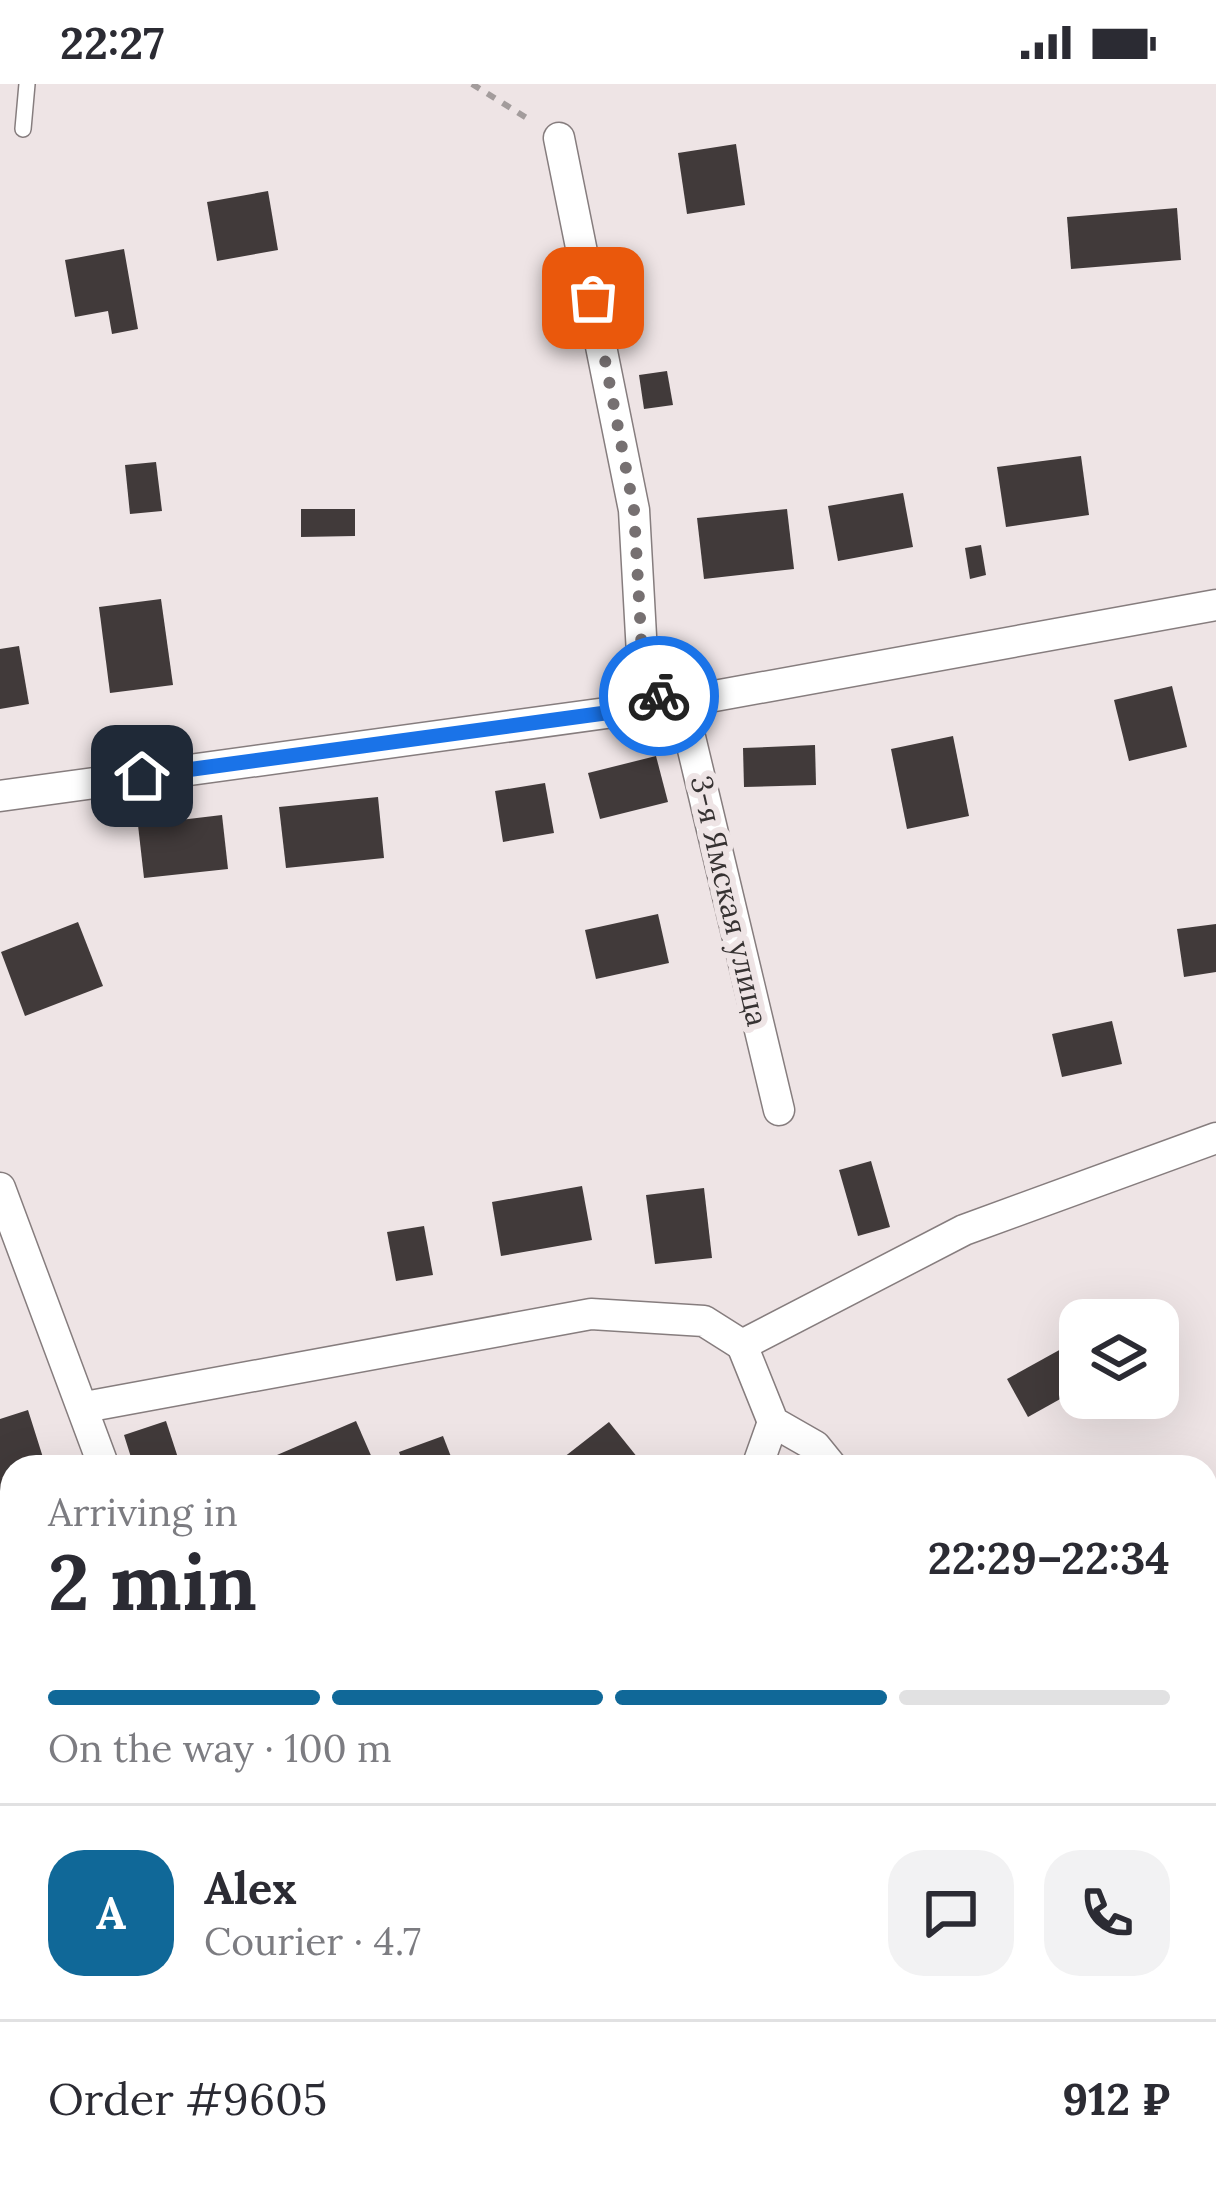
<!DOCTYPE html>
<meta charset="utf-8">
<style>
:root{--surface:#fff;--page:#f2f2f3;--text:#2b2b33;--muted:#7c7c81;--line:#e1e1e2;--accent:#106898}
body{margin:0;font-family:Lora,serif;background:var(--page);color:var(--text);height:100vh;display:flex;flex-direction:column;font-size:45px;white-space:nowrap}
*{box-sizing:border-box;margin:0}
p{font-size:39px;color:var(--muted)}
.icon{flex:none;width:66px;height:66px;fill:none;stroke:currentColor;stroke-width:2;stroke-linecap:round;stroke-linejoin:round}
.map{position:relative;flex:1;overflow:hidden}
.drawer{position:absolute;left:0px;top:1371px;width:1218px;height:744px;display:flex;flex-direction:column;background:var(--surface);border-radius:36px 36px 0 0;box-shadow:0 12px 48px #0002}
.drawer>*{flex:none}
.fabs{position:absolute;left:1059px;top:1215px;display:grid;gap:24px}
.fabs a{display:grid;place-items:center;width:120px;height:120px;border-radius:24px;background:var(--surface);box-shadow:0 12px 48px #0002;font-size:60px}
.pin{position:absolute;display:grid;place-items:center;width:102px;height:102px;color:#fff;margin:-51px;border-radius:24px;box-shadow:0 6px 18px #0006}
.courier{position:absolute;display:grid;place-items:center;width:120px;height:120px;margin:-60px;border:9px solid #1a73e8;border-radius:50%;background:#fff;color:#222;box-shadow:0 3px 15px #0007}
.overview em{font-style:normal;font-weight:700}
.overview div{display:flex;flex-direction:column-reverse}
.overview{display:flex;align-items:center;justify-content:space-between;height:204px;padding:0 48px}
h1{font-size:78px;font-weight:700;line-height:90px}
.bar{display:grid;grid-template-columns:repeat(4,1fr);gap:18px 12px;align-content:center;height:144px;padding:0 48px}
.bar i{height:15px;border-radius:9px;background:var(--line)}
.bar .current{background:var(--accent)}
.bar p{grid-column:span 4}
.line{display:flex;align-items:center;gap:30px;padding:0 48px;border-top:3px solid var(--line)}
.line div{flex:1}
.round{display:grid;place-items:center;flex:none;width:126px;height:126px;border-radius:36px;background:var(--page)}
.status{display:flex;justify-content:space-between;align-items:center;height:84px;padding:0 60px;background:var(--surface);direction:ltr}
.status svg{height:33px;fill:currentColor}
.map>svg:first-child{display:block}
</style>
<div class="status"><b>22:27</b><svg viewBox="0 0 49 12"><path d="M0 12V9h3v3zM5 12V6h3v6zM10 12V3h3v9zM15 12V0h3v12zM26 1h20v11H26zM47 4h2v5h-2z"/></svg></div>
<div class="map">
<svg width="1216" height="2115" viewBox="0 0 1216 2115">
<rect width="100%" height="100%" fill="#eee4e5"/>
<g fill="#413a3a">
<path d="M736,60L745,121L687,130L678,69Z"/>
<path d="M268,107L278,166L217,177L207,118Z"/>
<path d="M1177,124L1181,176L1071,185L1067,133Z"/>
<path d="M124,165L138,245L112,250L108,227L75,233L65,176Z"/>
<path d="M667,287L673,321L644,325L639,291Z"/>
<path d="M1081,372L1089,431L1006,443L997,383Z"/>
<path d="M156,378L162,427L130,430L125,381Z"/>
<path d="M903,409L913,463L838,477L828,422Z"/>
<path d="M301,425H355V452L301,453Z"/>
<path d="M787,425L794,485L704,495L697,434Z"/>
<path d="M981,461L986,491L970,495L965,464Z"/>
<path d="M161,515L173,601L110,609L99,523Z"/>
<path d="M19,562L29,620L0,625V565Z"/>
<path d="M1172,602L1187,663L1129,677L1114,616Z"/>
<path d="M953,652L969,732L907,745L891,665Z"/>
<path d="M815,661L816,701L744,703L743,664Z"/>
<path d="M656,672L668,718L600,735L588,689Z"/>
<path d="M545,699L554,749L503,758L495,707Z"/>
<path d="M378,713L384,774L286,784L279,723Z"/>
<path d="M222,731L228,785L144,794L138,741Z"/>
<path d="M658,830L669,879L596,895L585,846Z"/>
<path d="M78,838L103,902L25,932L1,868Z"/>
<path d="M1216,840V888L1184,893L1177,845Z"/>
<path d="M1112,937L1122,980L1062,993L1052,950Z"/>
<path d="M871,1077L890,1143L858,1152L839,1086Z"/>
<path d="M582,1102L592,1156L501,1172L492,1118Z"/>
<path d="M704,1104L712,1174L655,1180L646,1111Z"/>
<path d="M424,1142L433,1191L396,1197L387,1148Z"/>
<path d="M1072,1259L1080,1274V1304L1028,1333L1007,1295Z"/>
<path d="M28,1326L46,1383H12V1413L0,1417V1335Z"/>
<path d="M166,1337L181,1383H134L124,1351Z"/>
<path d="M356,1337L376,1383H274L270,1374Z"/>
<path d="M609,1338L642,1379L563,1383L559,1377Z"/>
<path d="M443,1352L455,1383H404L399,1368Z"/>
<path d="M12,1537V1579L0,1542Z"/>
<path d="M1216,1581V1649L1206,1634V1588Z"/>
</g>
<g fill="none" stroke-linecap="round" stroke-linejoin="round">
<defs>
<path id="service" d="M23,45L27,0"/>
<g id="minor">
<path d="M559,54L634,426L643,588L690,653L779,1026"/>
<path d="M0,712L665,621L1216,521"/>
<path d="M0,1104L104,1383"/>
<path d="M742,1261L964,1146L1216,1054"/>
<path d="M742,1261L773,1338L815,1362L832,1383"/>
<path d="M85,1323L591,1230L704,1237L742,1261"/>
<path d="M757,1383L773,1338"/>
<path d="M0,1677L12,1673"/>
<path d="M1206,1815L1216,1807"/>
<path d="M1206,2102L1214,2115"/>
<path d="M333,2103L336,2115"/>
<path d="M840,2115L854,2103"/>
</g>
</defs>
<use href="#service" stroke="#867d7e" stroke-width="18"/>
<use href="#minor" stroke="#867d7e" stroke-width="33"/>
<path stroke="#a39c9c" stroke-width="6" stroke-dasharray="9 9" stroke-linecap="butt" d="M472,0L530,36"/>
<use href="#service" stroke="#fff" stroke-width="15"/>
<use href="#minor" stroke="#fff" stroke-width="30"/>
</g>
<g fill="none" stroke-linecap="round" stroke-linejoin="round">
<path stroke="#767071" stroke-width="12" stroke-dasharray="0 21.6" d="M593,214L634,426L643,587L659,612"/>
<path stroke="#1a73e8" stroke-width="15" d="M142,692L664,621L659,612"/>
</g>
<g text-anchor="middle" stroke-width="12" stroke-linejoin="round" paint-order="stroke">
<g font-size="30" fill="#363232" stroke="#eee4e5">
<text transform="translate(729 817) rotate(77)" y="10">3-я Ямская улица</text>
</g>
</g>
</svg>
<div class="fabs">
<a><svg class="icon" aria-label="layers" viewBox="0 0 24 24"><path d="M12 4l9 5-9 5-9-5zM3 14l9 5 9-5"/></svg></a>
</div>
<div class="pin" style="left:593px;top:214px;background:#ea580c"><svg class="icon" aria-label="bag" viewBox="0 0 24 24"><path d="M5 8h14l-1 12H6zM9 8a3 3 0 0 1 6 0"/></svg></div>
<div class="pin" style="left:142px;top:692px;background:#1f2937"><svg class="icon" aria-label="home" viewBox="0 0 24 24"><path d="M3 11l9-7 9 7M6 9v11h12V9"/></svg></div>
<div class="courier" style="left:659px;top:612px"><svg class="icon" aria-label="bike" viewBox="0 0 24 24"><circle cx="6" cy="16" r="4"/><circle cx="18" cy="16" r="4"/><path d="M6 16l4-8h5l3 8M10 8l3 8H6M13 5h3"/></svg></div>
<section class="drawer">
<div class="overview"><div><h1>2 min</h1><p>Arriving in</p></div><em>22:29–22:34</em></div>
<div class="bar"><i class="current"></i><i class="current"></i><i class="current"></i><i></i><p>On the way · 100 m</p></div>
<div class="line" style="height:216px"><b class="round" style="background:var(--accent);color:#fff">A</b><div><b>Alex</b><p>Courier · 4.7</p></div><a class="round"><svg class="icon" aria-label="chat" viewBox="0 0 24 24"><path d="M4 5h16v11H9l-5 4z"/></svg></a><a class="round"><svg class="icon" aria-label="phone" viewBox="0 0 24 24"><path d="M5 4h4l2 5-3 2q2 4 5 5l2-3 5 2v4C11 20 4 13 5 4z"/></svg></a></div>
<div class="line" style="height:156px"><div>Order #9605</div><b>912 ₽</b></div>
</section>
</div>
